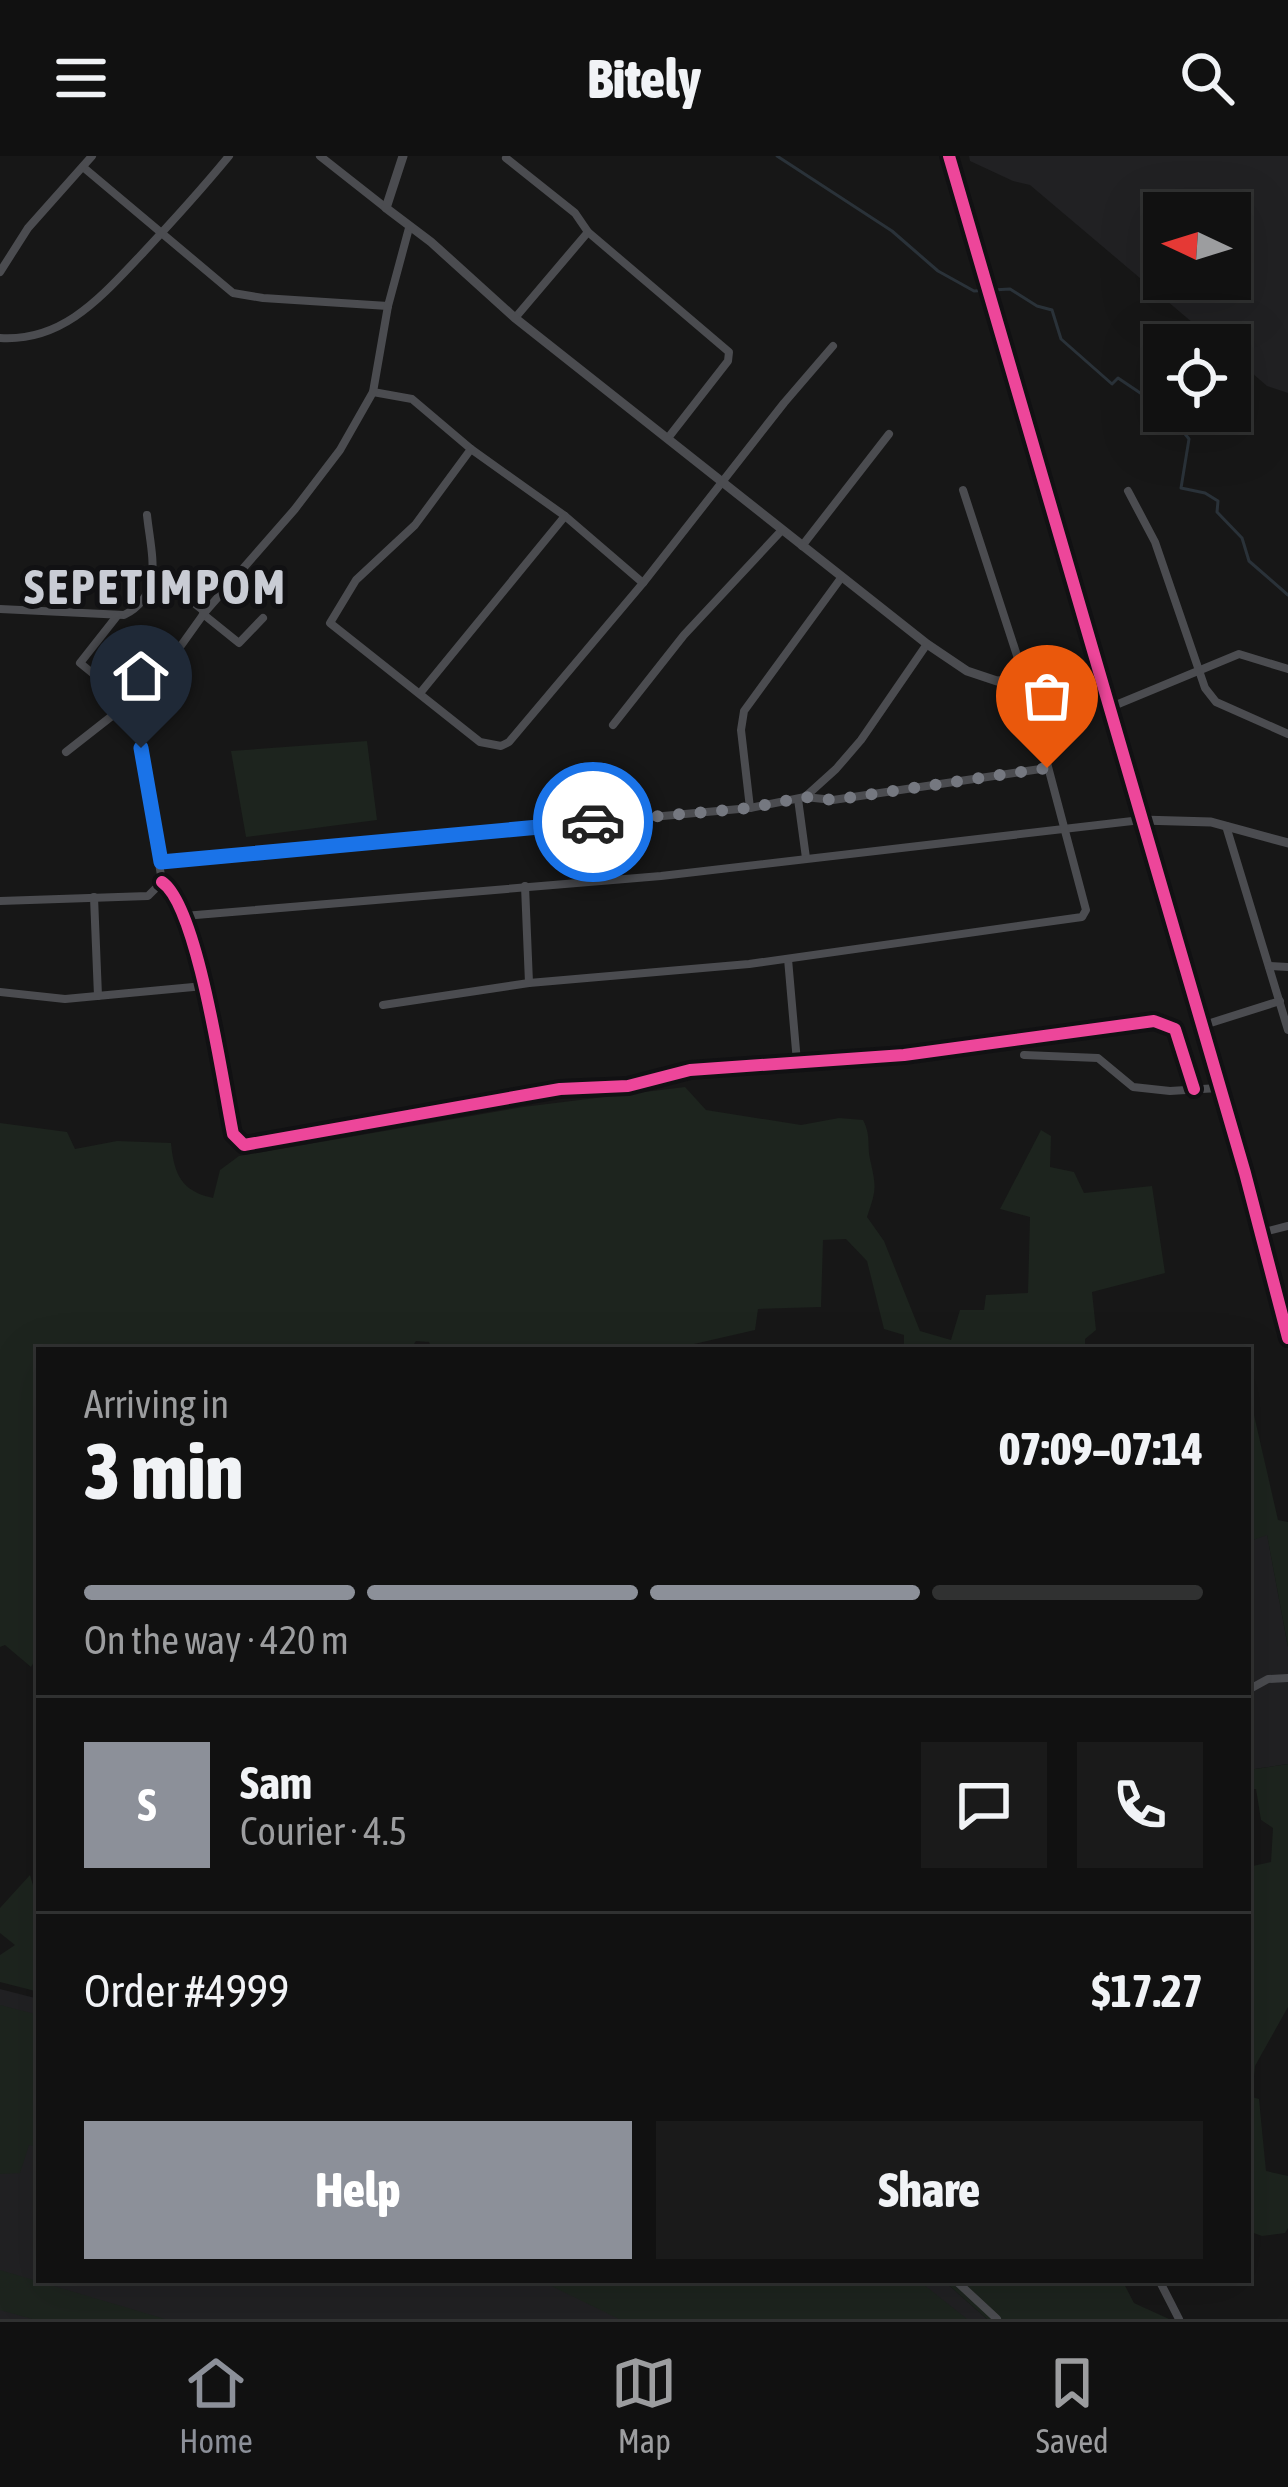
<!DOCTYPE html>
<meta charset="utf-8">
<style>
:root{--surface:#111;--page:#1a1a1a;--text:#f1f3f6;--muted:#9c9d9f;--line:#303131;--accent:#8c9099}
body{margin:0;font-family:"Asap Condensed",sans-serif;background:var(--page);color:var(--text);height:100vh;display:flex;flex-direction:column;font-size:45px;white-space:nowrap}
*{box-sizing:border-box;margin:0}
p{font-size:39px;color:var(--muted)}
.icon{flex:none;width:66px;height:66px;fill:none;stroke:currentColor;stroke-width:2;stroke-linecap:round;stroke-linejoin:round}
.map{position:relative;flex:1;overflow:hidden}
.panel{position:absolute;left:36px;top:1191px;width:1215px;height:936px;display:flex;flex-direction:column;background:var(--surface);border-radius:0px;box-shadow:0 12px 48px #0002,0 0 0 3px var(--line)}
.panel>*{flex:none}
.needle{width:78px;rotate:274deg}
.fabs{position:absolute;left:1143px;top:36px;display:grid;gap:24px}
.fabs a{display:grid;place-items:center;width:108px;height:108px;border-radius:0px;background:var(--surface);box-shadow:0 12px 48px #0002,0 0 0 3px var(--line);font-size:60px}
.pin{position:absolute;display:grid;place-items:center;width:102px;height:102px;color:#fff;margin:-123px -51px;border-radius:50% 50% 50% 0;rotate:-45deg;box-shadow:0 0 12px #0007}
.pin .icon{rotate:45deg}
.courier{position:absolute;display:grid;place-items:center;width:120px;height:120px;margin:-60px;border:9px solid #1a73e8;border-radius:50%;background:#fff;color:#222;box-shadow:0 3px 15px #0007}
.headline em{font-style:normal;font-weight:800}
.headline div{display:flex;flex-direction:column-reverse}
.headline{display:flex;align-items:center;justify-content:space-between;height:204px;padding:0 48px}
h1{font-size:78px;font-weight:800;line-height:90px}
.bar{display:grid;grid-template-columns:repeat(4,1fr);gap:18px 12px;align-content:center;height:144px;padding:0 48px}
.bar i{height:15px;border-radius:9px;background:var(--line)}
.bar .current{background:var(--accent)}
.bar p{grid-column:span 4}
.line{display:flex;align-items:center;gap:30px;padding:0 48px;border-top:3px solid var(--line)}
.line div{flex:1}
.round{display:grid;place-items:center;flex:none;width:126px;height:126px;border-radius:0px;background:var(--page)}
.button{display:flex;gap:24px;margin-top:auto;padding:24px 48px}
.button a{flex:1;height:138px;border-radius:0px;background:var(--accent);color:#fff;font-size:48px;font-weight:800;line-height:138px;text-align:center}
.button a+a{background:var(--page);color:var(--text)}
header{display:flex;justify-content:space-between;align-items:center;height:156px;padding:0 48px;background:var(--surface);font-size:54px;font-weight:800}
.tabs{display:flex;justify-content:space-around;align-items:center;height:168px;border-top:3px solid var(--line);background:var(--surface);font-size:33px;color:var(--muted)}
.tabs a{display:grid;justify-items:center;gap:6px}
.tabs .current{color:var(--accent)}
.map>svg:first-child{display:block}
</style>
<header><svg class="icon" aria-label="menu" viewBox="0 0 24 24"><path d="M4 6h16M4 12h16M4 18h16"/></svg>Bitely<svg class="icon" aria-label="search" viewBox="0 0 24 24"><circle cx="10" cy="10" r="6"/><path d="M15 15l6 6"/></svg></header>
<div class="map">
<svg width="1288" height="2163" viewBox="0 0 1288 2163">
<rect width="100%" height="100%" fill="#171717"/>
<g fill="#212123" fill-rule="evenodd">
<path d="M969,0H1288V237L1267,230L1230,198V189H1219L1030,29L1013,25L970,5ZM1164,57H1230V123H1164Z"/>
<path d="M1267,1378L1288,1491V1608L1248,1614V1386Z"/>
<path d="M0,1833L39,1843V2124H943L987,2163H0Z"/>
</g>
<g fill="#1d241e">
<path d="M367,585L377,664L246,681L231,595Z"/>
<path d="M685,931L706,954L801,969L839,962L863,964C871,979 867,988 870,1003C876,1031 877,1032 867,1061L884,1085L920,1175L951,1184L960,1154H984L986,1139L1028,1137L1030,1061L1000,1053L1041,974L1051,980L1050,1011L1074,1016L1084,1037L1152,1030L1165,1117L1092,1136L1096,1174L1085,1183V1194H904V1179L884,1173L867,1105L846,1083L823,1084L821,1151L758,1153L755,1174L694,1188L691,1194H432L429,1186L416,1185L410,1194H39V1498L31,1511L5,1489L0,1491V967L67,976L75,993L117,985L171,987C174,1018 181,1035 213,1042L220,1014L239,1000L523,951Z"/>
<path d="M1254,1259L1278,1364L1288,1366V1491L1267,1379L1248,1386V1260Z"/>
<path d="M1288,1608V1851L1255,1910L1252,1941L1259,1943L1266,2015L1288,2020V2072L1285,2077L1262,2080L1248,2075V1711L1271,1706L1273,1672L1261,1664L1256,1633H1248V1614Z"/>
<path d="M30,1719L39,1750V1836L0,1826V1799L15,1789L0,1777V1752Z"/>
<path d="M0,1849L39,1859V1991L29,1989L20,2017L0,2018Z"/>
<path d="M0,2114L165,2163H32L0,2154Z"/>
<path d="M539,2124H918L967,2163H619Z"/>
<path d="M943,2124H1122L1134,2147L1169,2163H987Z"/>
</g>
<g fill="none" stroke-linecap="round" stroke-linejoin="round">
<g stroke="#2a3239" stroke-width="3">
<path d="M777,0L892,75L938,115L974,135L1010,133L1037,150L1052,154L1061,183L1112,228L1118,222L1164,253"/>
<path d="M1167,255L1189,283L1181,332L1205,337L1218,345L1217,356L1242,382L1249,405L1288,439"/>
</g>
<g stroke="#4b4c50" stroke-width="8">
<path d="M320,0L386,52"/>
<path d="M506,2L575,57L588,76L729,196L728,205L668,282"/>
<path d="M83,11L233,137L263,142L388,150"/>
<path d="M0,116L28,72L92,0"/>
<path d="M515,162L588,76"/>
<path d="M0,182C63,186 101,141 141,99C171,67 201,34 229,0"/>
<path d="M373,236L412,243L471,293L565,360L643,427"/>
<path d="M471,293L415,369L356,424L330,467L480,586L501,590L509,586L643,427L784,247L833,190"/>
<path d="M1128,335L1155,386L1205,532L1216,546L1288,578"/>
<path d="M802,390L889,278"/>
<path d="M155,416L205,456"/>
<path d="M0,453L124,459C165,438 151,398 147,359"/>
<path d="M203,458L239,487L263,462"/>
<path d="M117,460L80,507L129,547"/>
<path d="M421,536L565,360"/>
<path d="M1111,551L1239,498L1288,513"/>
<path d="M613,569L684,479L782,374"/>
<path d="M66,596L154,527"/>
<path d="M805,641L833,644L1047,612"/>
<path d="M798,643L806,702"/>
<path d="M750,652L741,574L744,555L841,422"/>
<path d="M1226,670L1288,874"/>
<path d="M161,706L750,652L805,641L836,613L861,584L927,488"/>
<path d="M162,726C198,750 223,929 233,978L244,989L560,933L628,930L690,914L904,899L1154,865L1175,873L1194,933"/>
<path d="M525,730L529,827"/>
<path d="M94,741L98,840"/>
<path d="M0,745L148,740L162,726L141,592L148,543L155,526L205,456L295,353L340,294L373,236L388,150L409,72"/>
<path d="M184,760L661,720L1141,664"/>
<path d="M788,803L797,906"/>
<path d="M1269,810L1288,811"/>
<path d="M0,836L65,843L204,830"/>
<path d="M383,849L529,827L749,808L1082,761L1086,754L1025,524L963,334"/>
<path d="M1201,870L1280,845"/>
<path d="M1024,899L1098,902L1133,931L1170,935L1218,932"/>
<path d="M1260,1077L1288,1070"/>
<path d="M1248,1534L1268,1523L1288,1522"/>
<path d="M955,2124L997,2163"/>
<path d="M1159,2124L1179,2163"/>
</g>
<g stroke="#4b4c50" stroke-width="9">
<path d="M403,0L386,52L431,86L515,162L927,488L967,515L997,525L1098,517"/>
<path d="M949,0L1245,1017L1288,1182"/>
<path d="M1141,664L1211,666L1288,687"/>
</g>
<defs>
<g id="cycleway">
<path d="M949,0L1245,1017L1288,1182"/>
<path d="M162,726C198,750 223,929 233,978L244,989L560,933L628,930L690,914L904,899L1154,865L1175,873L1194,933"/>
</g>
</defs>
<use href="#cycleway" stroke="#111113" stroke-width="20"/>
<use href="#cycleway" stroke="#ed469a" stroke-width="12"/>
</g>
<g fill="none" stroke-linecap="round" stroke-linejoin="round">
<path stroke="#757880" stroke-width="12" stroke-dasharray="0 21.6" d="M593,666L750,652L805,641L833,644L1047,612"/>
<path stroke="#1a73e8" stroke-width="15" d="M141,592L161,706L593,666"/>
</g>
<g text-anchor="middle" stroke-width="10" stroke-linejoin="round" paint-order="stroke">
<g font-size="48" font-weight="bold" letter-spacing="3" fill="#c9ccd4" stroke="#111113">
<text x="156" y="448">SEPETIMPOM</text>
</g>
</g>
</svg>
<div class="fabs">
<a><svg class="needle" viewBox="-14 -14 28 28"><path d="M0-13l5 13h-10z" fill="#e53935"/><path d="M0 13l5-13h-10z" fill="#9c9d9f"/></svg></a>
<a><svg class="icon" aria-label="locate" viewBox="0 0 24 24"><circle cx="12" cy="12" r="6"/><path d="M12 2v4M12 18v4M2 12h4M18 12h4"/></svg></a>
</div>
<div class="pin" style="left:1047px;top:612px;background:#ea580c"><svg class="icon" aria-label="bag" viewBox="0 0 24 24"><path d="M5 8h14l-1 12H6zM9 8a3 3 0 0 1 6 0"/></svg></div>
<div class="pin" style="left:141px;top:592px;background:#1f2937"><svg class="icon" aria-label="home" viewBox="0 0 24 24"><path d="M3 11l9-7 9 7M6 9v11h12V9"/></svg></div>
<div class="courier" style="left:593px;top:666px"><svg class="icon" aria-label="car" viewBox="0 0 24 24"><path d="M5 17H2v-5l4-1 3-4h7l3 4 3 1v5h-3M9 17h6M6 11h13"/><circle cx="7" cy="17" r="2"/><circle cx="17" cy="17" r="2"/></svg></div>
<section class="panel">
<div class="headline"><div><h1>3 min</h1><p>Arriving in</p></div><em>07:09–07:14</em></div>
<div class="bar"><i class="current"></i><i class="current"></i><i class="current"></i><i></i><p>On the way · 420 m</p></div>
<div class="line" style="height:216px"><b class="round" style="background:var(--accent);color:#fff">S</b><div><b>Sam</b><p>Courier · 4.5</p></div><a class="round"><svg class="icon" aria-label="chat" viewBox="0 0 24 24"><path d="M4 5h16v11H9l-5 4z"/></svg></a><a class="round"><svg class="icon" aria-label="phone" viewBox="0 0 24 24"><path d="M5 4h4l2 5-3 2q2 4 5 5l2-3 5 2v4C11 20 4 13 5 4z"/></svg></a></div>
<div class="line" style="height:156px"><div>Order #4999</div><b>$17.27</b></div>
<div class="button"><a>Help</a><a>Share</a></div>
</section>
</div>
<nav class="tabs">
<a class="current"><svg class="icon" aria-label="home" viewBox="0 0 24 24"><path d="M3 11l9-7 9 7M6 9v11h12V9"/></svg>Home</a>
<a><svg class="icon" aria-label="map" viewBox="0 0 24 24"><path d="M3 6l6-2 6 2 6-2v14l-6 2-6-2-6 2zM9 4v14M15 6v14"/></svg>Map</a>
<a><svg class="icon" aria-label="saved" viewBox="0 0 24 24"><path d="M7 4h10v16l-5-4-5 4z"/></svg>Saved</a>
</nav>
